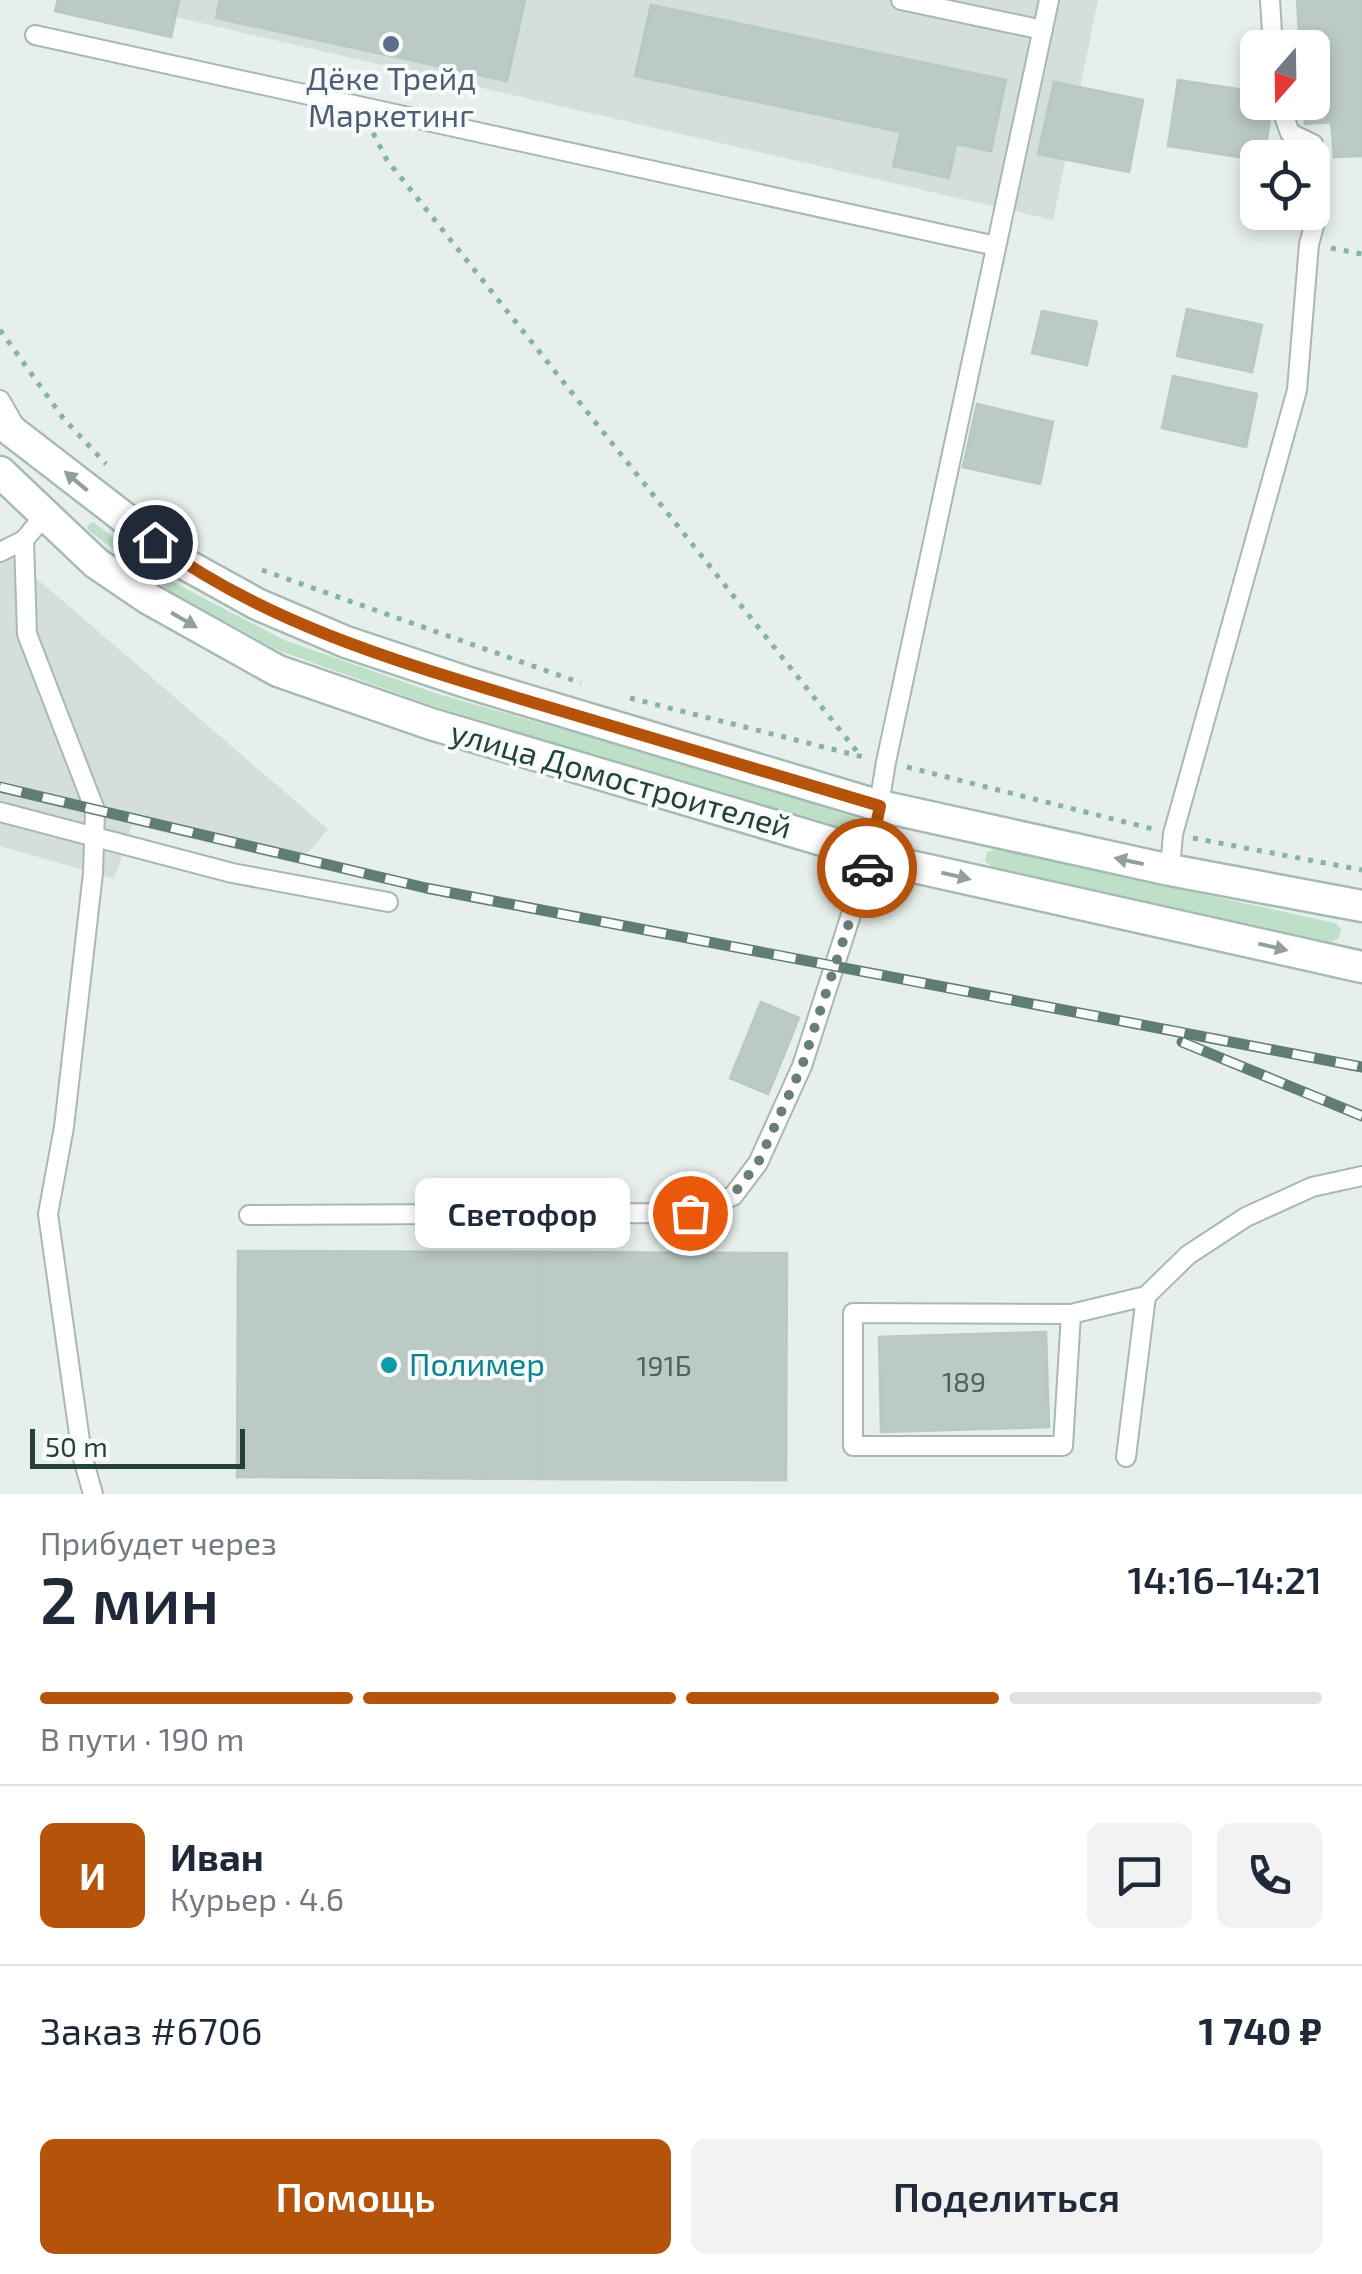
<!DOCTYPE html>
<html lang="ru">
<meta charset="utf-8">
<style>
:root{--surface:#fff;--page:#f2f2f3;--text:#1f2937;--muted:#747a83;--line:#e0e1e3;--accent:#b45309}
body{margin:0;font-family:"Exo 2",sans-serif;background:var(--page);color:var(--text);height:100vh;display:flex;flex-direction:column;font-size:38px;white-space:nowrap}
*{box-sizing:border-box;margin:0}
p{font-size:32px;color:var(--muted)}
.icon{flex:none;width:55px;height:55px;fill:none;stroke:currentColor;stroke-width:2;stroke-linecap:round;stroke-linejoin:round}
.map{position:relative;height:1494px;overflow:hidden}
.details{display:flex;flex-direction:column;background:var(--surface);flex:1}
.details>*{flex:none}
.needle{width:65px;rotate:200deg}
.controls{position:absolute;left:1240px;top:30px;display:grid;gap:20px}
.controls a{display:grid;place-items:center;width:90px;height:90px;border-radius:15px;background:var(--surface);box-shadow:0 5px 15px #0003;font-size:50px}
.scale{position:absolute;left:30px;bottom:25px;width:215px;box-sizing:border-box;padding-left:10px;border:5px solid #24423a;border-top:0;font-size:28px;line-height:35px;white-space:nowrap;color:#24423a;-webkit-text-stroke:8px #f7fbf9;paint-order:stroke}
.pin{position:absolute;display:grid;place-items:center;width:85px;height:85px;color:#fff;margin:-42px;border:5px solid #fff;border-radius:50%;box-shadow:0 2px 10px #0007}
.courier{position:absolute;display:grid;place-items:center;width:100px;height:100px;margin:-50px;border:8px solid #b45309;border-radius:50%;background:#fff;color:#222;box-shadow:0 2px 12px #0007}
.bubble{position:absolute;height:70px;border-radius:15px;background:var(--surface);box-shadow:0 5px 15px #0003;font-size:32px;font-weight:600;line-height:70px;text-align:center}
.head em{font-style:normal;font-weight:600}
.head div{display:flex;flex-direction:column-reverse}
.head{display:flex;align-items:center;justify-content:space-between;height:170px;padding:0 40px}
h1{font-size:65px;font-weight:600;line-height:75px}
.bar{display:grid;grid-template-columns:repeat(4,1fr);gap:15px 10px;align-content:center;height:120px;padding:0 40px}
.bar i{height:12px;border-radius:8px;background:var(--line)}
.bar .selected{background:var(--accent)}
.bar p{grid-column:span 4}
.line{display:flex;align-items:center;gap:25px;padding:0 40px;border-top:2px solid var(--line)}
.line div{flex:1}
.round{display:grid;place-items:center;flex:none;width:105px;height:105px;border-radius:15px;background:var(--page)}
.primary-button{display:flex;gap:20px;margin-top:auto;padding:20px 40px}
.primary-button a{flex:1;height:115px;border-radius:15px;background:var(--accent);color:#fff;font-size:40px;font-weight:600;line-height:115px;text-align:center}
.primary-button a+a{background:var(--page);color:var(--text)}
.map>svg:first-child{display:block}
</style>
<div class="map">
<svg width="1362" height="1494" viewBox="0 0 1362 1494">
<rect width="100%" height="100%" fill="#e6efeb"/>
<g fill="#d4dfda">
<path d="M102,0H1098L1053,220Z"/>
<path d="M0,547L328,829L299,864L132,825L114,879L0,846Z"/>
</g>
<g fill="#bfe0c8">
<path d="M93,522L171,581L284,640L438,694L733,778L862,820L867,826L855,834L433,706L280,651L173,593L88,530L87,526Z"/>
<path d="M996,849L1335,923L1341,929L1339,938L1331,942L992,867L985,861L987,852Z"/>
</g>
<g fill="#bbcac4" stroke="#b8c9c2" stroke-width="2.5">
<path d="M58,0H179L171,37L55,11Z"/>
<path d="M220,0H525L507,81L216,18Z"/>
<path d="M1297,0H1362V156L1334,157L1331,122L1305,124L1304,102H1312V48H1300Z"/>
<path d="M651,5L1006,80L991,151L956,144L949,178L893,166L901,132L635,76Z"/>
<path d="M1178,80L1258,92V102H1262L1259,118L1270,119L1264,158L1258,160L1168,146Z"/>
<path d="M1054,82L1143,100L1129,172L1038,154Z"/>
<path d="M1187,309L1262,325L1252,372L1177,356Z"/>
<path d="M1042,311L1097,322L1087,365L1032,353Z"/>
<path d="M1173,376L1257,394L1246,447L1162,428Z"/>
<path d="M977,404L1053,422L1040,484L963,467Z"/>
<path d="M761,1002L799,1018L768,1094L730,1078Z"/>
<path d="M238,1251L541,1252L540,1479L237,1477Z"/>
<path d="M541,1252L787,1253L786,1480L540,1479Z"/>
<path d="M1046,1332L1049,1427L881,1432L879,1337Z"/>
</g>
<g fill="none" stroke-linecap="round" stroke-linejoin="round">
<defs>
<g id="lane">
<path d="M901,0L1043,30"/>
<path d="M1270,0L1273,48"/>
<path d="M35,35L996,246"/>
<path d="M0,400L16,428"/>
<path d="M24,540L27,634L95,810L93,873L64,1127L48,1214L82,1455L93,1494"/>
<path d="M0,552L24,540L44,516"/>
<path d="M0,812L232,873L388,902"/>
<path d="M1170,870L1173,834L1297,390L1309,244L1314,226L1313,144L1290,133L1279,102"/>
<path d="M249,1215L690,1213L733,1196L758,1163L802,1066L871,853L886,762L1049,0"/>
<path d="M1071,1314L853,1313V1446H1063L1071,1314L1146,1296"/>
<path d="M1126,1457L1146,1296L1188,1255L1246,1217L1312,1187L1362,1176"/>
</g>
<g id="secondary">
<path d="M0,422L183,563L257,604L346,642L469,683L880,806L1170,870L1362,906"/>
<path d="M0,472L96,563L149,599L278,671L431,724L910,866L1362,967"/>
</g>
</defs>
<use href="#lane" stroke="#a8b8b2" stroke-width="22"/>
<use href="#secondary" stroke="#a4bbb3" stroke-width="35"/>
<g stroke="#86b3a5" stroke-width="5" stroke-dasharray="5 8" stroke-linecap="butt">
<path d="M373,133L387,160L859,754"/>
<path d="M1331,248L1362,254"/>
<path d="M0,330L63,418L106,464"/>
<path d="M262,570L581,683"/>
<path d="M630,698L867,758"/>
<path d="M907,767L1153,829"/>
<path d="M1193,838L1362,870"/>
</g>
<use href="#lane" stroke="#fff" stroke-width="18"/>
<use href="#secondary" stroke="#fff" stroke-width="30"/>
<defs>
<g id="rail">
<path d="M0,787L426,888L1362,1067"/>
<path d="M1182,1042L1362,1116"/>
</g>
</defs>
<use href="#rail" stroke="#5f7d75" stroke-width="11"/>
<use href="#rail" stroke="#f7fbf9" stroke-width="8" stroke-dasharray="22" stroke-linecap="butt"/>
</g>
<defs><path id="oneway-solid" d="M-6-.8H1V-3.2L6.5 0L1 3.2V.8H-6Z" transform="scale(2.5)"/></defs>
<g fill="#92a09c">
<use href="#oneway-solid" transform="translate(76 481) rotate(-140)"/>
<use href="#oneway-solid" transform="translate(184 620) rotate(30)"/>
<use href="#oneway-solid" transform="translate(1129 861) rotate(-168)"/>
<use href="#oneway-solid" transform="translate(956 876) rotate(13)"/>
<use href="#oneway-solid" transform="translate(1273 947) rotate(13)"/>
</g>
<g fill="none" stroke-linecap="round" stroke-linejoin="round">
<path stroke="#687f78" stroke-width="10" stroke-dasharray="0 18" d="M690,1213L732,1196L758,1163L802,1066L867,868"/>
<path stroke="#b45309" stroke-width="12" d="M155,542C267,625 405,664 538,704C652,738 766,772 880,806L867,868"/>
</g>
<circle fill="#5c6f8a" stroke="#f7fbf9" stroke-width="4" cx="391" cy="44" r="10"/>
<circle fill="#0f9aa8" stroke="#f7fbf9" stroke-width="4" cx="389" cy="1365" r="10"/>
<g text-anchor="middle" stroke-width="8" stroke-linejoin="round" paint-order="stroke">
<g font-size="28" fill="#4a645c">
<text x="664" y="1376">191Б</text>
<text x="964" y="1392">189</text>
</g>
<g font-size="32" fill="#4e5e75" stroke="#f7fbf9">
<text x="391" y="90">Дёке Трейд<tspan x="391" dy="37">Маркетинг</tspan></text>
</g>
<g font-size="32" fill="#24423a" stroke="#f7fbf9">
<text transform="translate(621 780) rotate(16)" y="11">улица Домостроителей</text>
</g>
<g font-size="32" fill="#0d838f" stroke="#f7fbf9" text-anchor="start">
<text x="409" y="1376">Полимер</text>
</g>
</g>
</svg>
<div class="controls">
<a><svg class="needle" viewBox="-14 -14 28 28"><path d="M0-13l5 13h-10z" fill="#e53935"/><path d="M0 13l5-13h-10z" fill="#747a83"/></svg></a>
<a><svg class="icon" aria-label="locate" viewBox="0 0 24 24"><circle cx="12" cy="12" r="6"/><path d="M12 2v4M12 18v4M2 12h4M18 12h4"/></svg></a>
</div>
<div class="scale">50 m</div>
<div class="pin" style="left:690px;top:1213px;background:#ea580c"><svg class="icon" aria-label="bag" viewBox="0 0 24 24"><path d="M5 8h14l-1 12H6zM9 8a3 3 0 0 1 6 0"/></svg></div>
<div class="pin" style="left:155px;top:542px;background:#1f2937"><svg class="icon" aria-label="home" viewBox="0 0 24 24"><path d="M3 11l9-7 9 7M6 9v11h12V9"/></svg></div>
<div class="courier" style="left:867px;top:868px"><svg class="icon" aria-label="car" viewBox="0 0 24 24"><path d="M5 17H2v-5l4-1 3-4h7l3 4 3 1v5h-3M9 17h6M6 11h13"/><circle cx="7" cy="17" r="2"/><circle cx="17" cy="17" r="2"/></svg></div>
<div class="bubble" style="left:415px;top:1178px;width:215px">Светофор</div>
</div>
<section class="details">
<div class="head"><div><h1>2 мин</h1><p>Прибудет через</p></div><em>14:16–14:21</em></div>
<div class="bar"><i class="selected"></i><i class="selected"></i><i class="selected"></i><i></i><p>В пути · 190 m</p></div>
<div class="line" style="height:180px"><b class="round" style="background:var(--accent);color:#fff">И</b><div><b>Иван</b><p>Курьер · 4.6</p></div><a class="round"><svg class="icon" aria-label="chat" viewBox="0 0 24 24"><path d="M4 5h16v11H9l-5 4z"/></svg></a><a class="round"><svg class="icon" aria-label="phone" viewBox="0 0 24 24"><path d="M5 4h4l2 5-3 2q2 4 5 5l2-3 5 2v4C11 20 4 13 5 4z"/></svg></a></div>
<div class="line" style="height:130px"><div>Заказ #6706</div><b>1 740 ₽</b></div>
<div class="primary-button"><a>Помощь</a><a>Поделиться</a></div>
</section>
